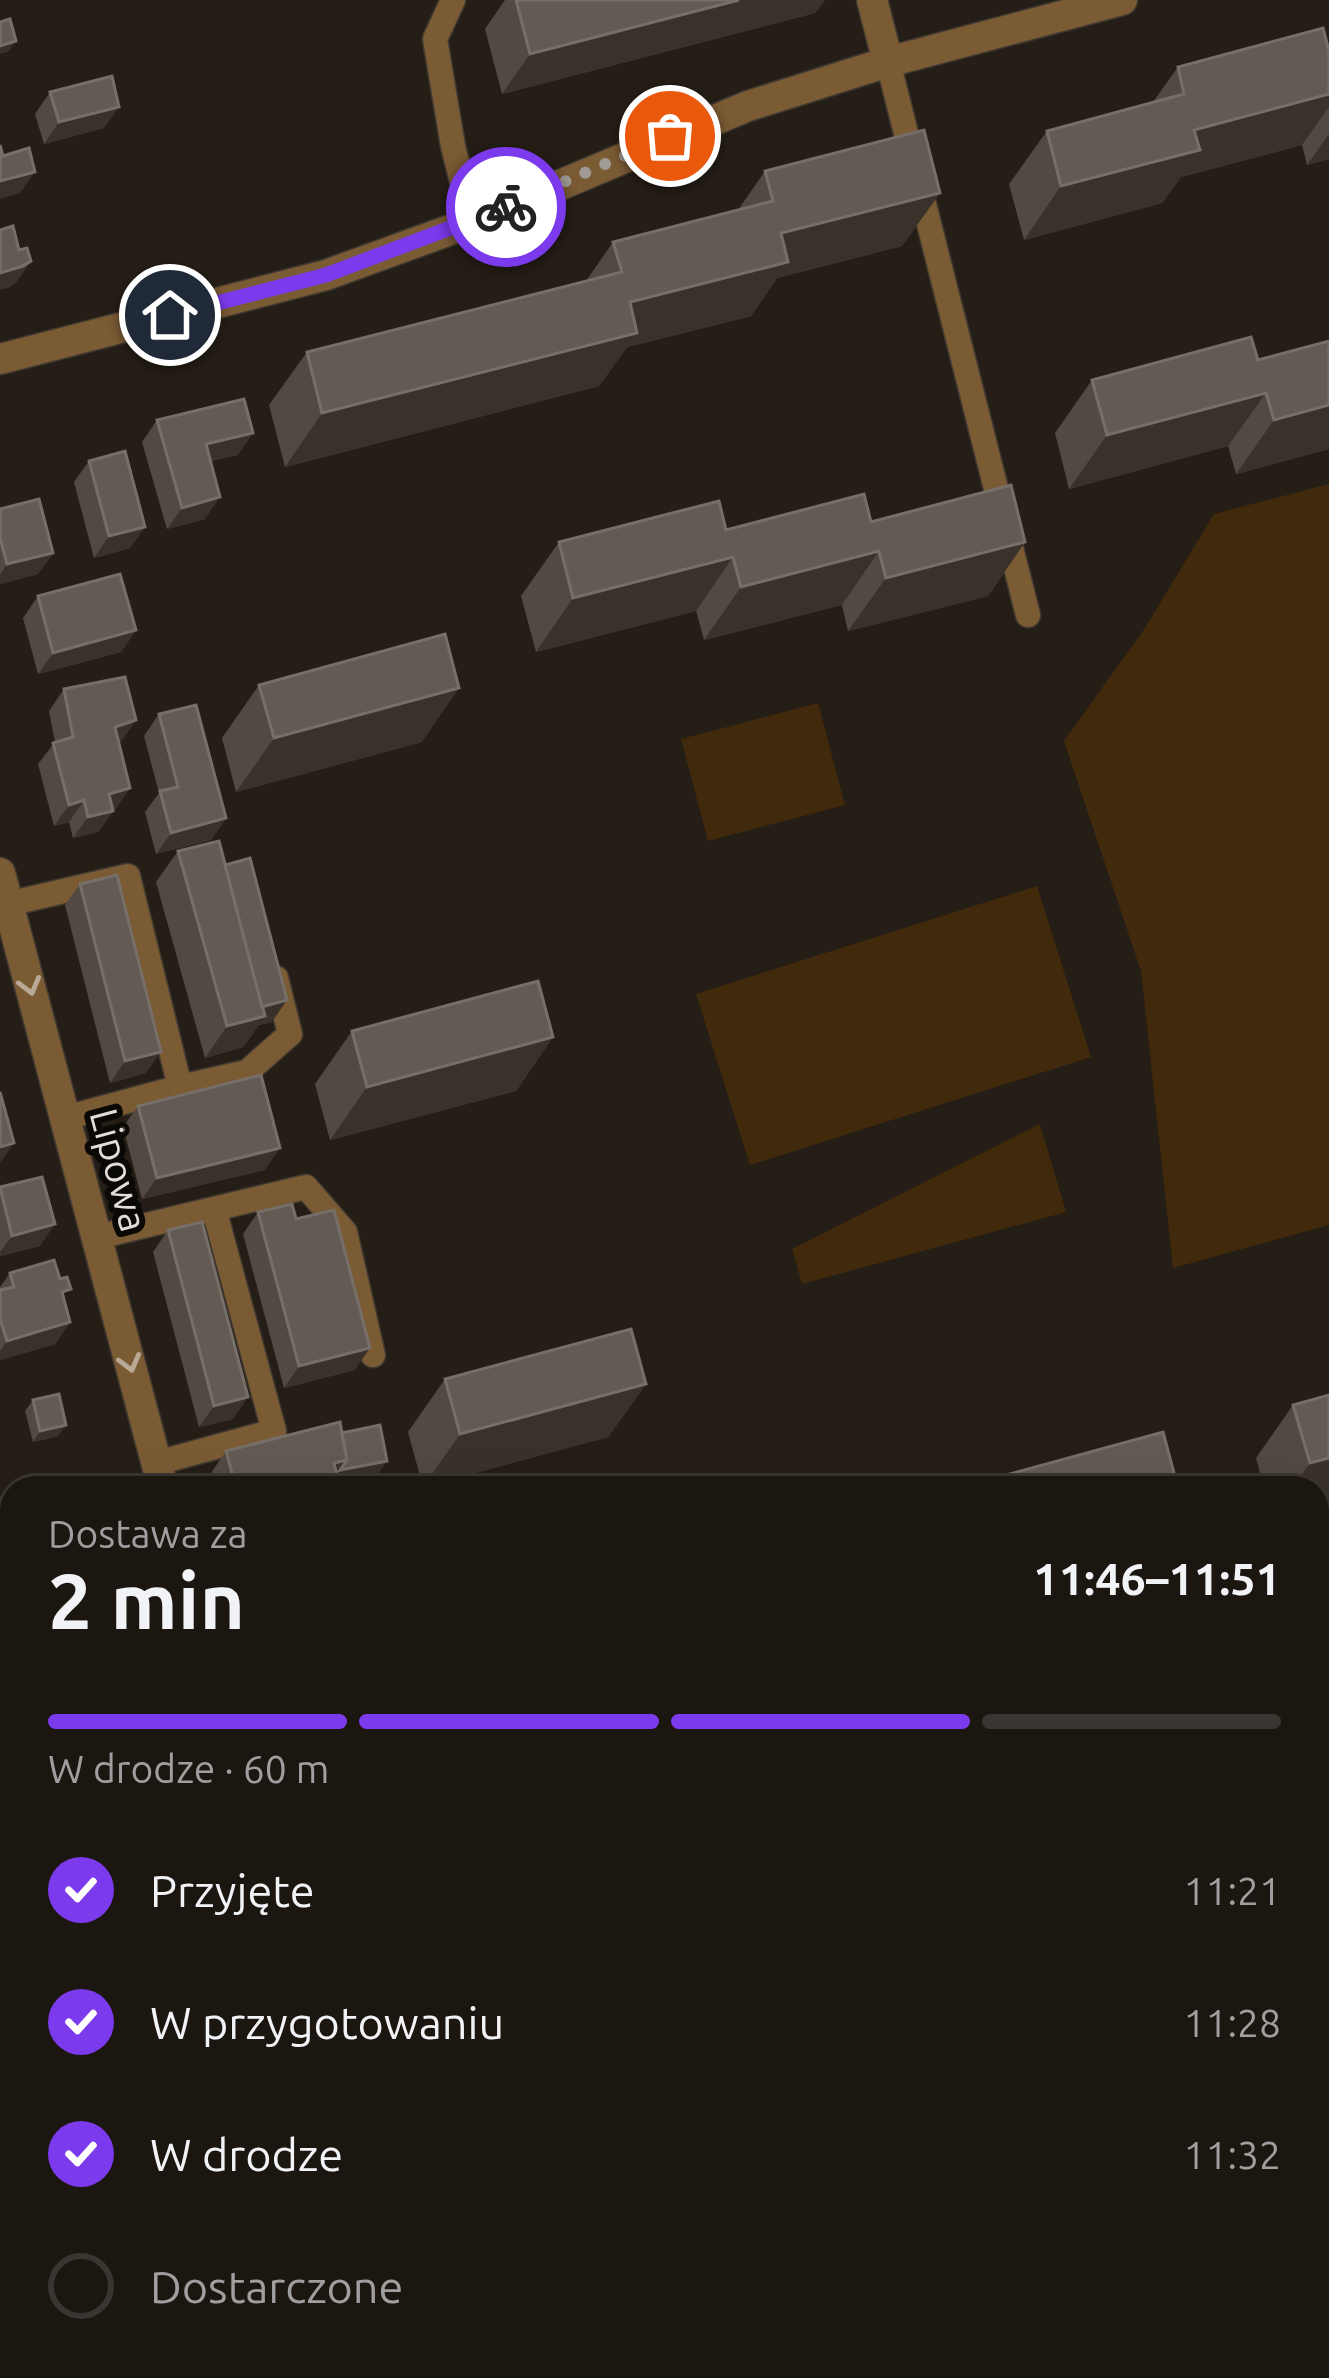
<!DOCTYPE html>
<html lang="pl">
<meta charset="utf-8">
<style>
:root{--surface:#1c1610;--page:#29231e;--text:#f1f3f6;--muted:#a09f9f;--line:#3a3530;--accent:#7c3aed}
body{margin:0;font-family:Ubuntu,sans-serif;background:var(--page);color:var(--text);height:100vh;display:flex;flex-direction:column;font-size:45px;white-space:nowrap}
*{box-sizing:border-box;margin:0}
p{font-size:39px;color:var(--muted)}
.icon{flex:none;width:66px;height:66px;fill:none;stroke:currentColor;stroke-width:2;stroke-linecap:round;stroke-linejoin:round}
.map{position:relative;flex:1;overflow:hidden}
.panel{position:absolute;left:0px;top:1476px;width:1329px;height:903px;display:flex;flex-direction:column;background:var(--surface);border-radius:36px 36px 0 0;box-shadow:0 12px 48px #0002,0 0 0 3px var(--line)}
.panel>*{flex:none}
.pin{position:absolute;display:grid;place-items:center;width:102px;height:102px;color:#fff;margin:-51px;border:6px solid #fff;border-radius:50%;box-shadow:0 3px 12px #0007}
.courier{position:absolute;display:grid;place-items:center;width:120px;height:120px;margin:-60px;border:9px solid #7c3aed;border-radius:50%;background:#fff;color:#222;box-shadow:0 3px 15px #0007}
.summary em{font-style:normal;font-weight:600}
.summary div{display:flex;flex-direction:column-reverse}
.summary{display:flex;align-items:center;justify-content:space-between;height:204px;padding:0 48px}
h1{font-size:78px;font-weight:600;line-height:90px}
.bar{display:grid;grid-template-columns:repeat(4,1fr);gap:18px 12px;align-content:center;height:144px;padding:0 48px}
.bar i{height:15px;border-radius:9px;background:var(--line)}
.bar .on{background:var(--accent)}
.bar p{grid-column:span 4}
ol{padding:0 48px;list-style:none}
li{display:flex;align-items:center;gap:36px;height:132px}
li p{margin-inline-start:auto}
li .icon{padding:12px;border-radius:50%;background:var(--accent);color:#fff;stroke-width:4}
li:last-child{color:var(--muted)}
li i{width:66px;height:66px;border:6px solid var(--line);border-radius:50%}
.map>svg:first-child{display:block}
</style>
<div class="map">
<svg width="1329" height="2378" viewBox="0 0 1329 2378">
<defs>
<pattern id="grass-tufts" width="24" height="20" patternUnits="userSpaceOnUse" patternTransform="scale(3)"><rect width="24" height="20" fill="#412a0c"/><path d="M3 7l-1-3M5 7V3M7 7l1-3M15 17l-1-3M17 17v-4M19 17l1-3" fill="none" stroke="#5c482f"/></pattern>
</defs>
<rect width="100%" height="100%" fill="#251e16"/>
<path fill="url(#grass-tufts)" d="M1329,1944V2378H810L807,2367H1317V1947Z"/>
<g fill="#412a0c">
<path d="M1329,484V1225L1173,1268L1141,971L1064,741L1145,628L1214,514Z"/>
<path d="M818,703L845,805L708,841L681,739Z"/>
<path d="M1037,886L1091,1057L750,1165L696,994Z"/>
<path d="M1040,1124L1066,1212L802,1284L792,1249Z"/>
</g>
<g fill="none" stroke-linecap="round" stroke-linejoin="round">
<defs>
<g id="lane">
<path d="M453,0L435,39L453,146L472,222"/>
<path d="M888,62L1028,615"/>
<path d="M8,904L128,876L180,1087L65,1118"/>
<path d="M180,1087L247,1072L290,1034L276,978"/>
<path d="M97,1237L306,1187L345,1232L373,1355"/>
<path d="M157,1463L274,1431L214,1209"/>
<path d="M792,2367L795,2378"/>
</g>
<g id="street">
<path d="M872,0L888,62"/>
<path d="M0,359L326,275L472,222L748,106L888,62L1122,0"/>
<path d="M0,873L163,1488"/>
<path d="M0,1808L12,1805"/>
</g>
<g id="secondary">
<path d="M1317,1902L1329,1899"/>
<path d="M0,2270L12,2267"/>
</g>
</defs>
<use href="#lane" stroke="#403931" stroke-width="27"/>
<use href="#street" stroke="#403931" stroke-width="33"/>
<use href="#secondary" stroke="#403931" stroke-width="33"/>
<use href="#lane" stroke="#7b5b34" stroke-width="24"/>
<use href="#street" stroke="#7b5b34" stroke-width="30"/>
<use href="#secondary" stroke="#b07c3b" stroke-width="30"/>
</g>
<g fill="#524a42">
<path d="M505,0H825L815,13L502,94L485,29Z"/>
<path d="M1329,51V159L1307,165L1302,145L1181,177L1162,203L1024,240L1009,184L1047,131L1153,102L1178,67Z"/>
<path d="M50,92L104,128L44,144L35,114Z"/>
<path d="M765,171L940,193L902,246L777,278L751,316L627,347L599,386L285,467L269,405L307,352L586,281L613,242L738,210Z"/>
<path d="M1329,341V449L1236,474L1228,446L1069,489L1055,433L1092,380L1258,360Z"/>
<path d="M157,420L238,455L211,461L205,519L167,529L142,442Z"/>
<path d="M89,461L145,527L130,548L94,558L74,482Z"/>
<path d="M0,509L53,553L38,574L0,584Z"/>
<path d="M726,530L1025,542L988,596L848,631L842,605L704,640L696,611L536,652L521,596L559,542Z"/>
<path d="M38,596L136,630L121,652L38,674L23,618Z"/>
<path d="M259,685L422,742L236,792L222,738Z"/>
<path d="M64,689L136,720L119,743L130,788L98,832L73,838L69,822L54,826L38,764L55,742L49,711Z"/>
<path d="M159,714L226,818L211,840L156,854L145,812L159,793L144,736Z"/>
<path d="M178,851L272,1022L259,1025L243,1047L205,1058L156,882Z"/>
<path d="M80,884L146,1073L110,1083L65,905Z"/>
<path d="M352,1031L553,1037L516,1091L330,1140L315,1084Z"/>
<path d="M138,1106L265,1170L142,1199L123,1127Z"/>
<path d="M0,1187L40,1246L0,1256Z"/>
<path d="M258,1212L296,1219L355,1370L284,1388L243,1234Z"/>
<path d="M168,1230L233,1419L199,1427L153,1252Z"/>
<path d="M10,1273L70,1322L55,1344L0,1360V1287Z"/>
<path d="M445,1379L646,1384L608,1437L423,1487L408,1432Z"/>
<path d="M1329,1395V1501L1317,1504V1488H1264L1256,1458L1293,1405Z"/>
<path d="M33,1400L58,1436L33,1442L25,1411Z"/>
<path d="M342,1433L387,1461L379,1472L338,1480L340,1488H215L211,1473L226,1451Z"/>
<path d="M1006,1475L1178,1488H997Z"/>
</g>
<g fill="#39322a">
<path d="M739,0H825L815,13L502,94L530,54Z"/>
<path d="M16,41L8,52L0,54V46Z"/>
<path d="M1329,94V107L1302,145L1181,177L1162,203L1024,240L1061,186L1194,130Z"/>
<path d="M119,107L104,128L44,144L59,122Z"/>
<path d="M1329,134V159L1307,165Z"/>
<path d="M35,172L20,193L0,199V181Z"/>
<path d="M940,193L902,246L777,278L751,316L627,347L599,386L285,467L322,413L630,302L781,233Z"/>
<path d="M31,261L16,283L8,288L0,290V273Z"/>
<path d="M1266,393L1228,446L1069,489L1107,435Z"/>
<path d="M1329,405V449L1236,474L1274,420Z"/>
<path d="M253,433L238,455L191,465L206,444Z"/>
<path d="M220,497L205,519L167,529L182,508Z"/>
<path d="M145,527L130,548L94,558L109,536Z"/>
<path d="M1025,542L988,596L848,631L886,578Z"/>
<path d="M879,551L842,605L704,640L741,587Z"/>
<path d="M53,553L38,574L0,584V575L7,564Z"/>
<path d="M733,557L696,611L536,652L573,598Z"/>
<path d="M136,630L121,652L38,674L53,653Z"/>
<path d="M459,688L422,742L236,792L274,738Z"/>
<path d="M136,720L121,742L99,748L115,727Z"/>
<path d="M130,788L115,810L94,815L109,794Z"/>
<path d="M84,800L69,822L54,826L69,805Z"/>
<path d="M113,811L98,832L73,838L88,817Z"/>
<path d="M226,818L211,840L156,854L171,833Z"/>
<path d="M287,1000L272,1022L259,1025L243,1047L205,1058L227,1026L254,1009Z"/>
<path d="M553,1037L516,1091L330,1140L367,1087Z"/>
<path d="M161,1052L146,1073L110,1083L125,1061Z"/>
<path d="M14,1143L0,1163V1147Z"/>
<path d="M280,1148L265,1170L142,1199L157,1178Z"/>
<path d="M55,1224L40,1246L0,1256V1252L12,1236Z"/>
<path d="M70,1322L55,1344L0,1360V1351L7,1341Z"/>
<path d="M370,1348L355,1370L284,1388L299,1366Z"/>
<path d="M646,1384L608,1437L423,1487L460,1434Z"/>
<path d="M248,1397L233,1419L199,1427L214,1406Z"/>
<path d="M66,1425L58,1436L33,1442L40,1431Z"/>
<path d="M1329,1458V1501L1317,1504V1488H1292L1310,1463Z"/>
<path d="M347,1460L387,1461L379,1472L319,1484L334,1463Z"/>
<path d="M12,1643V1668L0,1672V1646Z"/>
<path d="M1329,1723V1766L1317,1769V1726Z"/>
<path d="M12,1726V1752L0,1755V1729Z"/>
<path d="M12,1864V1882L0,1885V1867Z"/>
</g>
<g fill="#625a53" stroke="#766f68" stroke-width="3">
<path d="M516,0H739L530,54Z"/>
<path d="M10,19L16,41L0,46V22Z"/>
<path d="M1323,28L1329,51V94L1194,130L1200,150L1061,186L1047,131L1184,94L1178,67Z"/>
<path d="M112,76L119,107L59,122L50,92Z"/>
<path d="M924,130L940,193L781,233L788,262L630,302L637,333L322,413L307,352L622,272L613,242L773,201L765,171Z"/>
<path d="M0,145L3,156L29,148L35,172L0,181Z"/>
<path d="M13,226L19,250L27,248L31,261L23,266L0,273V230Z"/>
<path d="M1251,337L1258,360L1329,341V405L1274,420L1266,393L1107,435L1092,380Z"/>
<path d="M244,399L253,433L206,444L220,497L182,508L157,420Z"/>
<path d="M125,451L145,527L109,536L89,461Z"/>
<path d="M1011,485L1025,542L886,578L879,551L741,587L733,557L573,598L559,542L719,501L726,530L864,494L871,522Z"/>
<path d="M39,499L53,553L7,564L0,538V509Z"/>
<path d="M120,574L136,630L53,653L38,596Z"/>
<path d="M445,634L459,688L274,738L259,685Z"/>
<path d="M125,677L136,720L115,727L130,788L109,794L113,811L88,817L84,800L69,805L53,743L73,737L64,689Z"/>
<path d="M196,705L226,818L171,833L160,791L178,787L159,714Z"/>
<path d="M219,841L265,1016L227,1026L178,851Z"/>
<path d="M250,858L287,1000L262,1007L225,865Z"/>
<path d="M117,875L161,1052L125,1061L80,884Z"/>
<path d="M538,981L553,1037L367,1087L352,1031Z"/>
<path d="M261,1075L280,1148L157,1178L138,1106Z"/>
<path d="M0,1092L14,1143L0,1147Z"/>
<path d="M42,1177L55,1224L12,1236L0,1187Z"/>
<path d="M292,1204L296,1219L334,1210L370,1348L299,1366L258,1212Z"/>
<path d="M202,1222L248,1397L214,1406L168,1230Z"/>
<path d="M54,1260L60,1279L67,1277L71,1289L62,1292L70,1322L7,1341L0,1319V1290L14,1287L10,1273Z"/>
<path d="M631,1329L646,1384L460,1434L445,1379Z"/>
<path d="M59,1394L66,1425L40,1431L33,1400Z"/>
<path d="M1329,1395V1458L1310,1463L1293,1405Z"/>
<path d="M340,1422L347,1460L334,1463L340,1488H236L226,1451Z"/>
<path d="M380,1425L387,1461L340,1470L347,1460L342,1433Z"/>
<path d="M1163,1432L1178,1488H1010L1006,1475Z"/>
<path d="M12,1576V1607L0,1610V1579Z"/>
<path d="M12,1607V1643L0,1646V1610Z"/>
<path d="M1329,1660V1723L1317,1726V1663Z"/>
<path d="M12,1690V1726L0,1729V1694Z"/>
<path d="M12,1824V1864L0,1867V1827Z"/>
</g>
<defs><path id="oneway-chevron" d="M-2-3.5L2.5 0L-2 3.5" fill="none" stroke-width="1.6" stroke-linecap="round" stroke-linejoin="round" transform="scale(3)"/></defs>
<g stroke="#b9aa97">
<use href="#oneway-chevron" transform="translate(30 986) rotate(75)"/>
<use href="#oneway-chevron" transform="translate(130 1363) rotate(75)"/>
</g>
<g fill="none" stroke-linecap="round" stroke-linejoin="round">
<path stroke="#a09b95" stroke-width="12" stroke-dasharray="0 21.6" d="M506,207L670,136"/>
<path stroke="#7c3aed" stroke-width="15" d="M170,315L326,275L506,207"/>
</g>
<g text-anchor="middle" stroke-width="12" stroke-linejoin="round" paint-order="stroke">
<g font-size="39" fill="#e3ded9" stroke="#0b0906">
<text transform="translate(119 1170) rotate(75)" y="14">Lipowa</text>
</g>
</g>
</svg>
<div class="pin" style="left:670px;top:136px;background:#ea580c"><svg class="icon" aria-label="bag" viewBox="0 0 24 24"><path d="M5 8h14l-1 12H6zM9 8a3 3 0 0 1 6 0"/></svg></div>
<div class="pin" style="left:170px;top:315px;background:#1f2937"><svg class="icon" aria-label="home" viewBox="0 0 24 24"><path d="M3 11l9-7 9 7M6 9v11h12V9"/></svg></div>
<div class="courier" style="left:506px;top:207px"><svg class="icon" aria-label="bike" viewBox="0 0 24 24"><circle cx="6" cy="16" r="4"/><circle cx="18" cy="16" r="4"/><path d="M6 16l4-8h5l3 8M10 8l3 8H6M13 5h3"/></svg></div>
<section class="panel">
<div class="summary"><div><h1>2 min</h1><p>Dostawa za</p></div><em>11:46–11:51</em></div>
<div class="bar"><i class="on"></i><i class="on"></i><i class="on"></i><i></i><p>W drodze · 60 m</p></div>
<ol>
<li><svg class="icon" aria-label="check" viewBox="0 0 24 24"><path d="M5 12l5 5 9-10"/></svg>Przyjęte<p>11:21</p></li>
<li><svg class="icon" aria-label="check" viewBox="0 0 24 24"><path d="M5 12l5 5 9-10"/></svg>W przygotowaniu<p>11:28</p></li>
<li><svg class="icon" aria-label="check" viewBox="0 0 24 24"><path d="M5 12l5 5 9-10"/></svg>W drodze<p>11:32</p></li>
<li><i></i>Dostarczone</li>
</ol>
</section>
</div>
